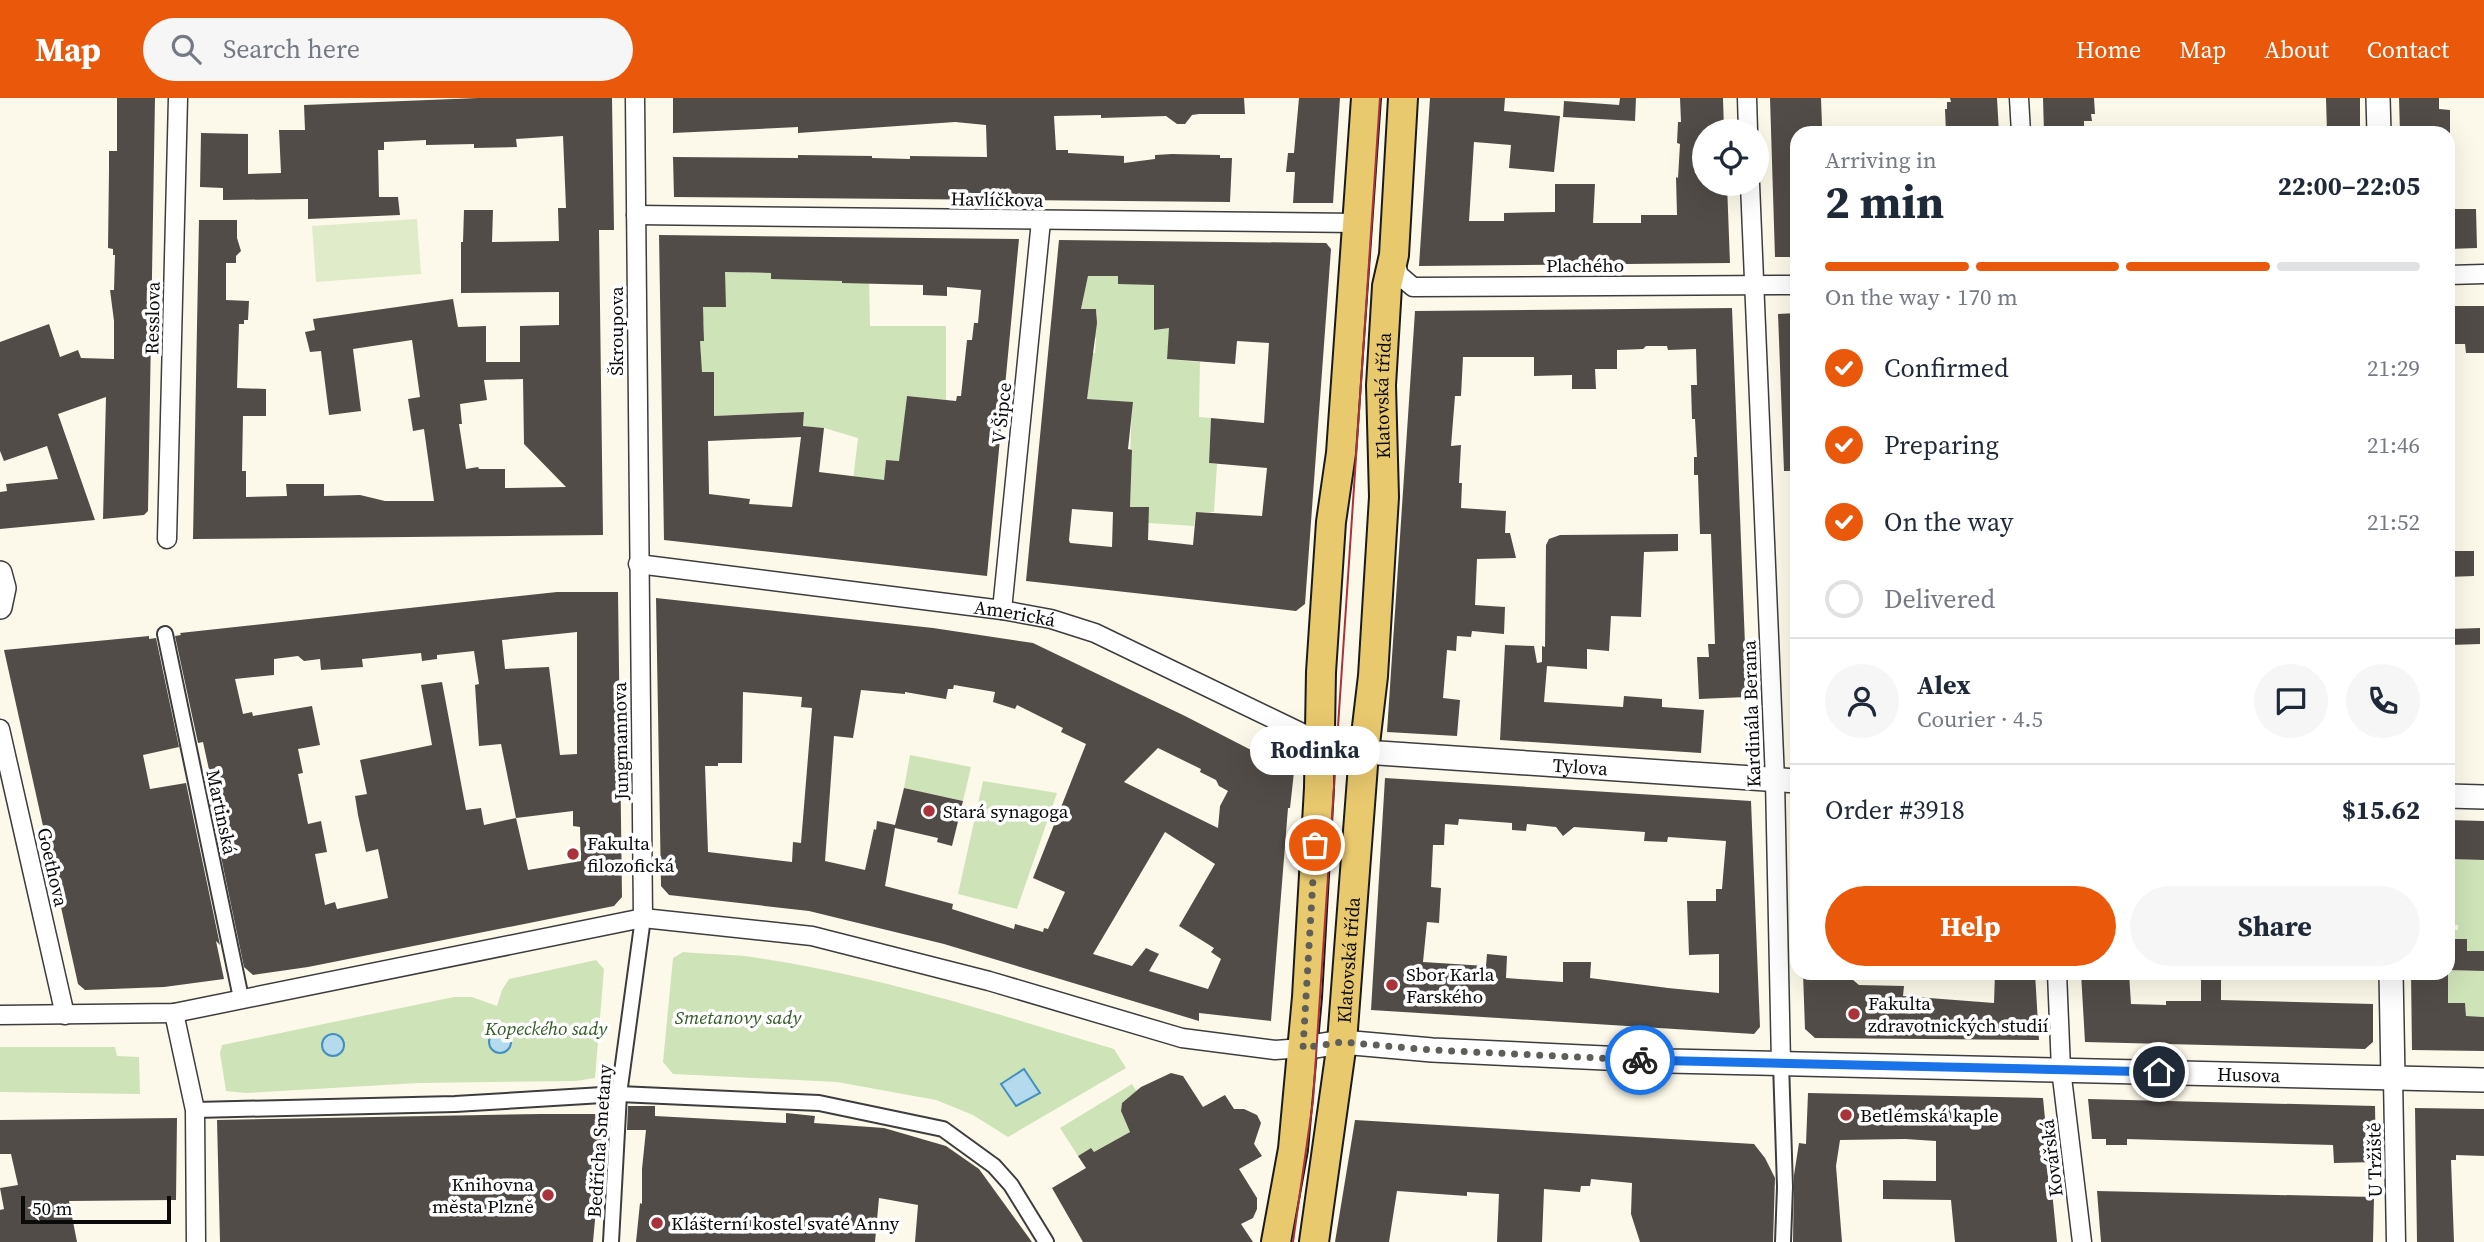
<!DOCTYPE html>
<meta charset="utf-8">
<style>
:root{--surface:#fff;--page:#f6f6f7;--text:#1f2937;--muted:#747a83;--line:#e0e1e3;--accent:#ea580c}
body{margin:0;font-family:"Source Serif 4",serif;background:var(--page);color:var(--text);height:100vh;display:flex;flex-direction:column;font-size:26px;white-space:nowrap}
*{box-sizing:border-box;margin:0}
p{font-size:23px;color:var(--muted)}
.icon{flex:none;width:38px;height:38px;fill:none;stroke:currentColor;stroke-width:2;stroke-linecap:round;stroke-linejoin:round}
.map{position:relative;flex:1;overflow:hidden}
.details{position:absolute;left:1790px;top:28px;width:665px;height:854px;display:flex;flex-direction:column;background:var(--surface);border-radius:21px;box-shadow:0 7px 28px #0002}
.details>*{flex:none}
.controls{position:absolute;left:1692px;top:21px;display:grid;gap:14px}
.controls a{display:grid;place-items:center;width:77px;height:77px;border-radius:50%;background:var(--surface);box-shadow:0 7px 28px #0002;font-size:35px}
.scale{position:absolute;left:21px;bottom:18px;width:150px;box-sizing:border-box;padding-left:7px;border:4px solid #0a0a0a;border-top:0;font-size:19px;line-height:24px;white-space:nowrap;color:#0a0a0a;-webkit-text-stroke:5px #fff;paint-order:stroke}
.pin{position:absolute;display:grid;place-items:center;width:60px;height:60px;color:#fff;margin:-30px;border:4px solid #fff;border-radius:50%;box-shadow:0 2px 7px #0007}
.courier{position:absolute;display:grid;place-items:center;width:70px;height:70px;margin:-35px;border:5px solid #1a73e8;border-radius:50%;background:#fff;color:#222;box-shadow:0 2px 9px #0007}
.bubble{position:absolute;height:49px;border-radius:24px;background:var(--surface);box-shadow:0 7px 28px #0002;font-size:23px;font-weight:700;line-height:49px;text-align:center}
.overview em{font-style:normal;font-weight:700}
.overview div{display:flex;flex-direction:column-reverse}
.overview{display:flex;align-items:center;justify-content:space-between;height:119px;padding:0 35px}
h1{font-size:46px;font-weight:700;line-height:52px}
.bar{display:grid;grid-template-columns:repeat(4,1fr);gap:10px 7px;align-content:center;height:84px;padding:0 35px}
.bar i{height:9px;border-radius:5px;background:var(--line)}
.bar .on{background:var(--accent)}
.bar p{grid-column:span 4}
.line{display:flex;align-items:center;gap:18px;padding:0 35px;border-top:2px solid var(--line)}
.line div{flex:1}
.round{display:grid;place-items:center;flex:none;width:74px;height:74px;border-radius:37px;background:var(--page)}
ol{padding:0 35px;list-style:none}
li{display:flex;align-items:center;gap:21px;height:77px}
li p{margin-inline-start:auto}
li .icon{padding:7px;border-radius:50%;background:var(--accent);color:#fff;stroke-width:4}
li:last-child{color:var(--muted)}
li i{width:38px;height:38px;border:4px solid var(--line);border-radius:50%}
.button{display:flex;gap:14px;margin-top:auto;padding:14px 35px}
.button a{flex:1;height:80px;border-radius:42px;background:var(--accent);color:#fff;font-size:28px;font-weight:700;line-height:80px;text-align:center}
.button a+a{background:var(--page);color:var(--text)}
header{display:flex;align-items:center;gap:42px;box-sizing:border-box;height:98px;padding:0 35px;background:var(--accent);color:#fff}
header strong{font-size:33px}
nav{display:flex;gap:38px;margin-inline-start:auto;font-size:24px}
.search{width:490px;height:63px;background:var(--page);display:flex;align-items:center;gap:18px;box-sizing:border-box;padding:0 24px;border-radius:38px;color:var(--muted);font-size:26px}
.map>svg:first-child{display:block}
</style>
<header>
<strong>Map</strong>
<div class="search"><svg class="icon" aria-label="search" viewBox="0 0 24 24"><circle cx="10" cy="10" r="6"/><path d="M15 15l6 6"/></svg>Search here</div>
<nav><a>Home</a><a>Map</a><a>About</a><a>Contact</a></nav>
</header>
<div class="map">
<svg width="2484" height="1144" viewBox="0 0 2484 1144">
<rect width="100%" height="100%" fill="#fdf9ea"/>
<g fill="#cfe3b8">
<path d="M723,170L748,175H771L772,181L842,179L843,185H858L869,180L870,228H946V302L907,298L900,363L886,362L882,398L850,407L858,340L824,330L803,328L804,314L714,318V274H701L700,243L704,242V225L700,213L704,209H725Z"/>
<path d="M1088,177L1118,178L1154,186V214L1171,213L1167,261L1200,264L1199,319L1211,320L1209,365L1217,366L1214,414H1196L1194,428L1148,425V409H1130C1131,374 1129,339 1133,304L1083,301L1088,254L1095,255L1096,240L1090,239L1097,217L1096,211H1081Z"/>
<path d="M910,657L971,669L963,703L904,690Z"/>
<path d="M983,683L1057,695L1017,811L958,796Z"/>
<path d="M2448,761L2484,762V853H2467V841H2454L2453,832H2458V827H2454L2453,802L2449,801Z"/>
<path d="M683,854C706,856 730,856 752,859C876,877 995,915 1114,951L1126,970L1008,1039L973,1017L936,1002L837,984L673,976L663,964L673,860Z"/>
<path d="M2448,860L2454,872L2484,873V919L2466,918L2465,905H2448Z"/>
<path d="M596,862L604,871L595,980L576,983L419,985L246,995L226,993L220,955L222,947L454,899H472L497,908L502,892L509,881Z"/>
<path d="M0,949H115L117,958L139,959L140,996L0,994Z"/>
<path d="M1132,986L1137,994L1122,1005L1121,1013L1130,1034L1094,1054L1091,1050L1078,1058L1060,1030Z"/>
</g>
<path fill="#e0ebc9" d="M417,121L421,176L316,184L312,128Z"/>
<g fill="#b5daee" stroke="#448fbd" stroke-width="2">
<circle cx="500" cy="944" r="11"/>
<circle cx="333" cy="947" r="11"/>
<path d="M1024,971L1040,995L1016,1008L1001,986Z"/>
</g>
<g fill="#524c48" fill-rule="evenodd">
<path d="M117,0H155L148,413L144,417L103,421L106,299L58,316L95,422L0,431V394L7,393L6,386L58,381L47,348L4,363L0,353V244L49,226L60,259L78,252L81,260L114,261V223L110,192H114L115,157H113V151L108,150L109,72V53H117Z"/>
<path d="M478,0H612L614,132H599L603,437L193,441L199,122H237V140L241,153L236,158V165H226V202L249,203L248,222H244V226H239L237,290L266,291V318H243L242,373H246V399L287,398L286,386H324V398L360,397L385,403H434L424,331L413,333L408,301L420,299L412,242L353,251L361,313L329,317L321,253L310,254L305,234L315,232L313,221L453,201L458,229L486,228V264H520V228L559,227V194L461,195V144H463L464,112H493L492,144L559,143L558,110H566L563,38L516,41L517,49L474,50V46L426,47V42L384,44V52H378L379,99H398L400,117L308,121V101L223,102V90L200,89L201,35L248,36V76L281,75L279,32H305L304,7ZM523,281L524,346L566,389L505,390V371H479L478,369L466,371L459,326H462L460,306L487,302L484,282Z"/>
<path d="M673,0H1244L1245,16H1199L1192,17L1185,26H1177L1166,18L1101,20V17L1054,18L1056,52H1068V55L1124,58V65L1155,61V57L1172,56L1220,57V60H1232L1230,104L674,99L673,59L798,60V57L872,58V60L910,61V58L987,59L986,27L955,24L798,35V29L673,35Z"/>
<path d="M1299,0H1340L1333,105H1293L1295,74H1286L1288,55H1294Z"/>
<path d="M1430,0H1505L1504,13L1560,18L1554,74L1509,70L1511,47L1474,44L1469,123H1504V115L1555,114V86H1595L1593,125H1641V117H1677L1676,79L1678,80L1680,46L1677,45L1678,24H1681L1680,0H1723L1724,33H1704V86H1727L1730,165L1419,168Z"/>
<path d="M1620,0H1636L1635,23L1563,19L1564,3L1619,7Z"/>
<path d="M1770,0H1821L1822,28H1818V35H1797V159H1775Z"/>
<path d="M1950,0H1997L1999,35H1946L1945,11H1947V4H1951Z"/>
<path d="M2043,0H2094L2095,16H2091L2092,23H2084V35H2044Z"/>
<path d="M2326,0H2360V35H2327Z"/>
<path d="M2399,0H2439V11L2450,12V35H2400Z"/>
<path d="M2448,111H2476L2477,150L2448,151Z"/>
<path d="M659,137L1019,141L987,478L664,442ZM725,174L771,175V181L842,183V185L923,187V197L947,198V189L981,192L978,225H974L972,242H967L961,298H957L956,303L907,298L899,363L886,362L884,382L819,374L824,330L803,328L804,314L714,318V274H702L700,243H704L703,209H726ZM801,339L792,409L749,406L750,401L709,396L708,343Z"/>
<path d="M1059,142L1326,145L1331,151L1305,506L1296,513L1026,483ZM1088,178H1118V186L1154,187V232L1169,230L1167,261L1235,266L1237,243L1269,245L1264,325L1211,320L1209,365L1267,370L1262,418L1196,414L1193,447L1148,442L1149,409H1130L1132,352L1128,351L1133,304L1087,301L1097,225L1096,211H1081ZM1072,411L1113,414L1112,449L1070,445L1069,442Z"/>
<path d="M2448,208H2484V255H2466L2465,246H2454V236H2448Z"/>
<path d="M1732,210L1747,599L1699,601L1697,559H1709L1708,546H1715L1711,436H1700L1698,377H1694V359H1697L1695,321H1692L1691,287H1697L1696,251L1668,252L1667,248H1646L1643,251L1617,252V271H1595L1596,291H1572V277L1534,278V259H1463L1461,298H1455L1451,348L1461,347L1459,385H1462L1461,410L1506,413L1505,435H1510L1516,460L1477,461L1475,507L1505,509L1504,536L1472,533L1471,539L1457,538L1456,553L1447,552L1443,600L1460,602L1457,638L1387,634L1415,213Z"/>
<path d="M1797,215V373H1784L1778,216Z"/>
<path d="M1678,436V453L1644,454L1641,519L1611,518L1609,553L1587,551V571L1547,568L1544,604L1623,609L1624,598L1662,601V609L1704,612L1701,655L1500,642L1505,547L1534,548L1537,565L1542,564V548L1545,549L1546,447L1549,441L1560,437Z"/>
<path d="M2448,453H2474V478L2448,479Z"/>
<path d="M557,494H618L622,799L614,808L308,869L253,877L244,869L205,682L211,681L203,644L198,645L175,538L181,537L180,535ZM577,534V656L560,657L549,569L505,571L502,542ZM474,553L479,586L475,587L479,648L501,646L516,720L484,727L481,710L466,712L442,584L421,587L432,647L360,662L367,696L355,698L358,717L366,754L378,751L388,800L337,811L335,804L325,807L315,756L327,754L321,723L308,726L298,676L303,675L298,651L320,647L312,608L253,618L252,614L243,616L235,581L274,577V561L298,558L304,563L320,561L321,572L363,569L362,561L421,555L422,563L437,561V557ZM573,713V728L580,729L581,763L528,772L516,720Z"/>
<path d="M656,500L933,530L1033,545L1185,618L1294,674L1290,710H1288L1271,923L1199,915V923L944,846L809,813L669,797L661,788ZM954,587L995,594L993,604L1015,611L1017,607L1063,630L1061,634L1086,646L1033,780L1065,794L1048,831L1044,830L1043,834L1015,826L1014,831L952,811L953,806L885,788L895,730L938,740L937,744L952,748L963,703L904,690L895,727L877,723L876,732L874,731L865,772L825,763L834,638L853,640L861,592L905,596V594L946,601L948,591H953ZM743,594L802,599L801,609L812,610L801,745L793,744L792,764L708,754L705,668H718V665H742ZM1158,650L1201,671L1200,674L1216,682L1219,688L1228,693L1220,708L1218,730L1124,684ZM1165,734L1215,766L1179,828L1214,850L1211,854L1221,861L1208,891L1149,873L1159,856L1146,850L1132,868L1093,856Z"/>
<path d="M2480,530V546L2451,547L2450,531Z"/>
<path d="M149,538V541L156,540L179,649L143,657L150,691L186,685L220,847L216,843L224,881L164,889L85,892L78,886L4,552Z"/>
<path d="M1385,680L1751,703L1760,929L1754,936L1371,912ZM1459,721L1512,725V732L1526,733L1527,726L1556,729L1563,738L1574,729L1645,734L1644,743L1667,744L1668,739L1726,743L1722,791H1716V803H1687L1689,857L1719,856V895L1668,890L1590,880L1591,864H1563V884L1506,880L1507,858L1487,856L1486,868L1423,864L1427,824L1439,825L1441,790L1431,789L1433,747H1444L1445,726L1458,727Z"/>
<path d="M2448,722L2484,723V762L2448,761Z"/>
<path d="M2448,841H2467V853H2484V873L2448,872Z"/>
<path d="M1803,875H1839V882H1853L1859,887L1904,888L1903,898L1994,905L1995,875H2035L2039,942L1815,940L1805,931Z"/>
<path d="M2081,875H2129L2131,906L2166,907V903H2201V875H2221V902L2373,906V944L2365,951L2085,944Z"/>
<path d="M2411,875H2448V905H2465L2466,918L2484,919V953L2412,952Z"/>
<path d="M1171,975L1183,978L1203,1009L1225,997L1234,1011H1244L1257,1017L1261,1025L1254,1046L1262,1058L1239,1071L1257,1100V1111L1253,1120L1241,1126L1253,1144H1083L1052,1090L1086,1070L1078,1058L1091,1050L1094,1054L1130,1034L1121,1013L1122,1005L1141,989Z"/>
<path d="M1808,995L2043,1000L2057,1144H1955L1951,1102L1883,1101V1082L1936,1083V1043L1905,1041L1840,1042L1836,1068L1842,1144H1793L1794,1077L1799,1045L1806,1046Z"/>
<path d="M2088,1001L2375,1008L2376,1064L2334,1065L2333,1047L2127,1041V1047H2106V1041H2092Z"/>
<path d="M628,1008H655V1018L786,1025V1015L815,1018L814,1025L884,1030L946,1048L979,1071L1032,1144H915L918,1107L879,1100L875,1144H636L640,1105L642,1106V1071L646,1032H627Z"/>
<path d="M2415,1010L2484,1011V1058L2456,1057V1062H2451L2454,1144H2417Z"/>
<path d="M541,1016H608L607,1031H602L601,1078H599L593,1144H220L217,1022Z"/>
<path d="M177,1020L176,1102L69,1103L77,1144H0V1112L4,1111L0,1090L18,1087L11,1056H0V1022Z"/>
<path d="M1355,1022L1754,1046L1765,1060L1775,1080L1773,1144H1640L1631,1116L1632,1085L1591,1081L1590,1088H1581L1580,1094L1544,1091L1542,1144H1497L1499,1096L1467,1094V1098L1397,1093L1389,1144H1335Z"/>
<path d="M2097,1093L2374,1099L2373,1144H2101Z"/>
</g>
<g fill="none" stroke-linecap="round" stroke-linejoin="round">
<defs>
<g id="pedestrian">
<path d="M165,536L241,900"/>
<path d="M1781,965L1785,1089L1783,1144"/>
<path d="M195,1012L455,1006L619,996L819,1005L943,1031L994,1068L1011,1087L1046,1144"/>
<path d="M611,1144L619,996L643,820"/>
</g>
<g id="minor">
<path d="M635,0L643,820"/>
<path d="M1747,0L1748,33"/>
<path d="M2019,0L2021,35"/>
<path d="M1750,86L1775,682L1781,965"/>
<path d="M636,117L1357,125"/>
<path d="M1394,160L1399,177L1413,189L1797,187"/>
<path d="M2448,177L2484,176"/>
<path d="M167,441L178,0"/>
<path id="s1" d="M638,466L1002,512L1051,521L1095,535L1321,644"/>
<path d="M1002,512L1041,123"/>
<path d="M0,631L65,917"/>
<path d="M2057,875L2061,971L2082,1144"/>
<path d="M174,915L195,1012L196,1144"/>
<path d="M0,917L174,915L643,820L812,838L989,883L1182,940L1275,952L1303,950"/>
<path d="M2393,980L2396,1144"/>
</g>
<g id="tertiary">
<path d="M2378,0L2379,35"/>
<path d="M0,475L4,490L0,509"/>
<path id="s2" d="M1321,644L1364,654L1797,683"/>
<path d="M2448,698L2484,699"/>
<path d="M2391,875L2393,980"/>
<path id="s3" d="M1303,950L1342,944L1432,952L1669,963L2484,982"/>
</g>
<g id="primary">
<path d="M1276,1144L1293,1051L1307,899L1319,690L1321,574L1331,424L1341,355L1366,0"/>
<path id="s4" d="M1314,1144L1342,944L1364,654L1373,578L1384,399L1381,287L1387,188L1394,157L1403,0"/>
</g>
</defs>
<use href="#pedestrian" stroke="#3d3d3d" stroke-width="18"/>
<use href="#minor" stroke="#3d3d3d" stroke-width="21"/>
<use href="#tertiary" stroke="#3d3d3d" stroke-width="26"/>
<use href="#primary" stroke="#1b1b1b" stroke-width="32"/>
<use href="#pedestrian" stroke="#fff" stroke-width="14"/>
<use href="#minor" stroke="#fff" stroke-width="18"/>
<use href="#tertiary" stroke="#fff" stroke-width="23"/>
<use href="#primary" stroke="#e9c96e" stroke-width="28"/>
<path stroke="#aa333b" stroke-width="2" d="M1293,1144L1313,1003L1380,0"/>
</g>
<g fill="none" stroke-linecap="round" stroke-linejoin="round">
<path stroke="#5f5e58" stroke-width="7" stroke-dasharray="0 12.6" d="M1315,747L1303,950L1342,944L1432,952L1640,962"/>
<path stroke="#1a73e8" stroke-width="9" d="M1640,962L2159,974"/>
</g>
<g fill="#aa333b" stroke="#fff" stroke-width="2.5">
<circle cx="929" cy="713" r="7"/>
<circle cx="573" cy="756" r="7"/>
<circle cx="1392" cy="887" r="7"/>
<circle cx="1854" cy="916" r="7"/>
<circle cx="1846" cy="1017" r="7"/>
<circle cx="548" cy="1097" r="7"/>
<circle cx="657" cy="1125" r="7"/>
</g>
<g text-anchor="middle" stroke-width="7" stroke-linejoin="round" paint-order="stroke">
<g font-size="19" fill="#0a0a0a" stroke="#fff">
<text transform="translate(997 101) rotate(1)" y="7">Havlíčkova</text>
<text x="1585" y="174">Plachého</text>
<text transform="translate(152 220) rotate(-89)" y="7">Resslova</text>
<text transform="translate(616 233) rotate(-90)" y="7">Škroupova</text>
<text dy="7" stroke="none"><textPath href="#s4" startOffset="850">Klatovská třída</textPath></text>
<text transform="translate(1001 315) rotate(-84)" y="7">V Šipce</text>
<text dy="7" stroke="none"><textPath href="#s1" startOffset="380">Americká</textPath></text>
<text transform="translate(1751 616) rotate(-92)" y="7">Kardinála Berana</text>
<text transform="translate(620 643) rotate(-91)" y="7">Jungmannova</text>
<text dy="7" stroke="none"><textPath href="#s2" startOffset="261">Tylova</textPath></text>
<text transform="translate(222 714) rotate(78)" y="7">Martinská</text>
<text transform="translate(53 769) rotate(77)" y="7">Goethova</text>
<text dy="7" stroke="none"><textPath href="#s4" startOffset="284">Klatovská třída</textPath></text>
<text dy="7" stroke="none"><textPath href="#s3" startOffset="947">Husova</textPath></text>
<text transform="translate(599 1043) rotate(-86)" y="7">Bedřicha Smetany</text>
<text transform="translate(2051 1060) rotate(-97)" y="7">Kovářská</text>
<text transform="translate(2374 1062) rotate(-91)" y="7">U Tržiště</text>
</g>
<g font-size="19" fill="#0a0a0a" stroke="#fff" text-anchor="start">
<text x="943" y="720">Stará synagoga</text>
<text x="587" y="752">Fakulta<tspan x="587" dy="22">filozofická</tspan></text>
<text x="1406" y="883">Sbor Karla<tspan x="1406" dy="22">Farského</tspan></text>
<text x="1868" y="912">Fakulta<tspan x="1868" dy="22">zdravotnických studií</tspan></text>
<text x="1860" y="1024">Betlémská kaple</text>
<text x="534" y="1093" text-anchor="end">Knihovna<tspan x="534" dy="22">města Plzně</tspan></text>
<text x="671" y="1132">Klášterní kostel svaté Anny</text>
</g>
<g font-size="19" font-style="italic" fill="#305a23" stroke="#fff">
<text x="738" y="926">Smetanovy sady</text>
<text x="546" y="937">Kopeckého sady</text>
</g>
</g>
</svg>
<div class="controls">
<a><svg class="icon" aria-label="locate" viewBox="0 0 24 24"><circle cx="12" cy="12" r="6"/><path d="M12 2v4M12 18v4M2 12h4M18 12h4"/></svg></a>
</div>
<div class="scale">50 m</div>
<div class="pin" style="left:1315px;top:747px;background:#ea580c"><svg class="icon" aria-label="bag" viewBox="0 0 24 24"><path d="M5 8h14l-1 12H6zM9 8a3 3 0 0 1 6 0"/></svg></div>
<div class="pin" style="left:2159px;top:974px;background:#1f2937"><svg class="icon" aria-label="home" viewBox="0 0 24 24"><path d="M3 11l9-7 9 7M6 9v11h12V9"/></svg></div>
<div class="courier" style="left:1640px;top:962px"><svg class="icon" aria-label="bike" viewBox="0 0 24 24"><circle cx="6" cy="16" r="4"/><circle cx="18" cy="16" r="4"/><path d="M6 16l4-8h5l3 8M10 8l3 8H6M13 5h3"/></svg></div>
<div class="bubble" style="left:1250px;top:628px;width:130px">Rodinka</div>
<section class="details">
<div class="overview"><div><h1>2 min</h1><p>Arriving in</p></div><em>22:00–22:05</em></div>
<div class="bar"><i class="on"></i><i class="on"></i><i class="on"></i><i></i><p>On the way · 170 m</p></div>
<ol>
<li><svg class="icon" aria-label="check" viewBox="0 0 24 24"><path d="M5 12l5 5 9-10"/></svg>Confirmed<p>21:29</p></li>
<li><svg class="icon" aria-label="check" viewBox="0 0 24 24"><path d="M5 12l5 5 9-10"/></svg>Preparing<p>21:46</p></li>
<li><svg class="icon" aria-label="check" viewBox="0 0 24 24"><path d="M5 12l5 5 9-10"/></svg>On the way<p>21:52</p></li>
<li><i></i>Delivered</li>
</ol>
<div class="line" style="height:126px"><a class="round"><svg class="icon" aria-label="person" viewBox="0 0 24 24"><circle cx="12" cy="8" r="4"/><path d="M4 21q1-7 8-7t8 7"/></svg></a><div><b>Alex</b><p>Courier · 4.5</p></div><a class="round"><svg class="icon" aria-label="chat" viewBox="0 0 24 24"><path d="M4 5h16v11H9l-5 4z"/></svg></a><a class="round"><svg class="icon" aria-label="phone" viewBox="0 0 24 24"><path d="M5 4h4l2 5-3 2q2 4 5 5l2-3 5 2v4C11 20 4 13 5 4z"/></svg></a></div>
<div class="line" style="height:91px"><div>Order #3918</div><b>$15.62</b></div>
<div class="button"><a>Help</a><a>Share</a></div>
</section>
</div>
